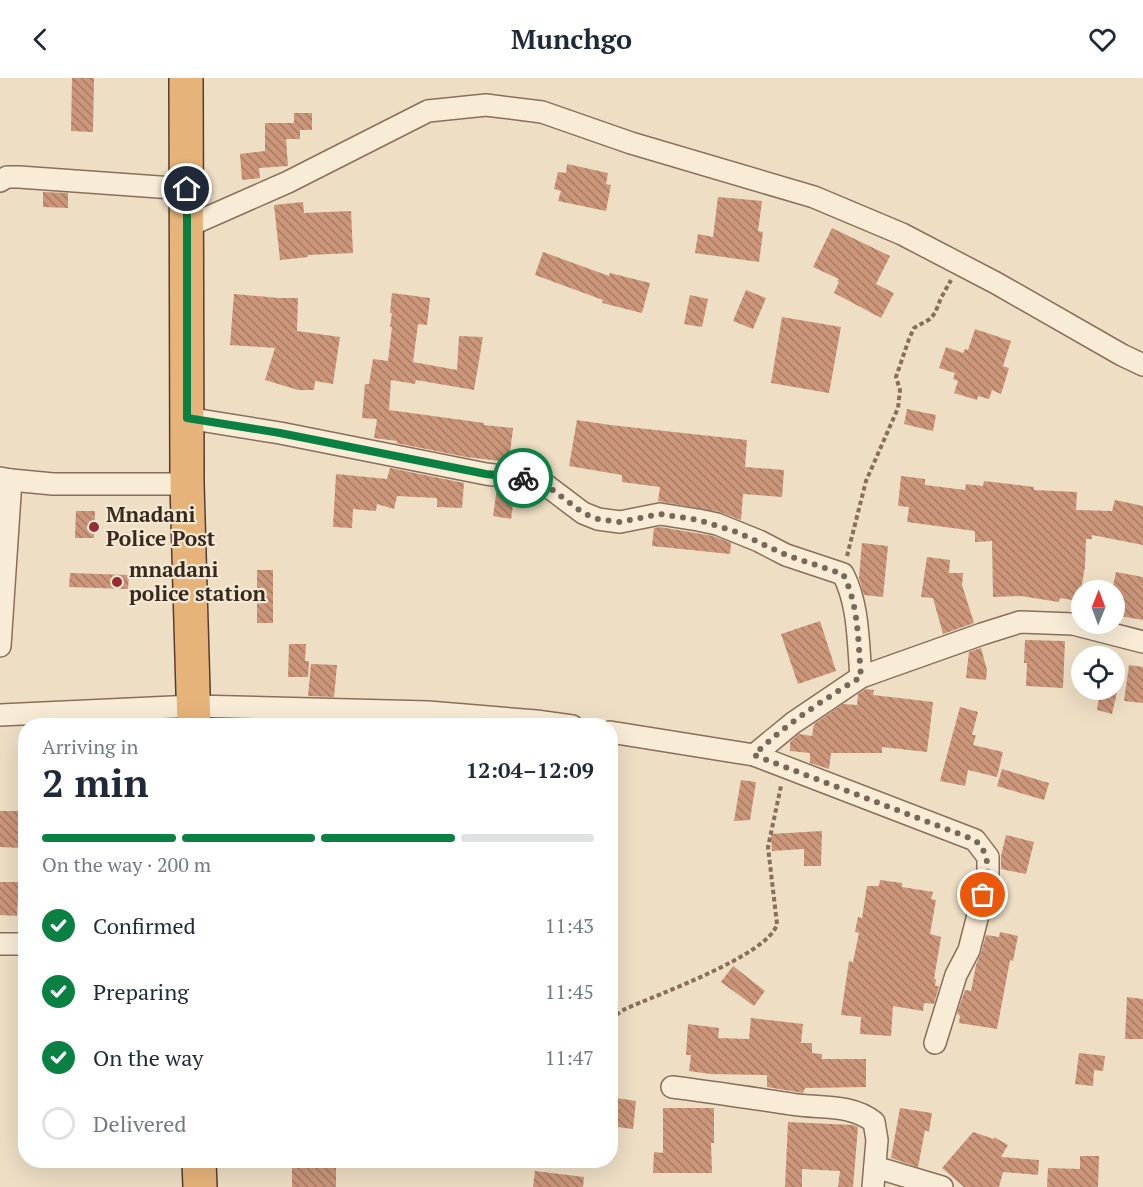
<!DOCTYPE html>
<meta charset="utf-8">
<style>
:root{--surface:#fff;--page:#f6f6f7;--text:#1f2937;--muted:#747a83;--line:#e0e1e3;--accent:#0b8043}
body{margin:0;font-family:"PT Serif",serif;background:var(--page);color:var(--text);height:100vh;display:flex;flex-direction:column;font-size:22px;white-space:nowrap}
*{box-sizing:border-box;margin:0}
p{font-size:20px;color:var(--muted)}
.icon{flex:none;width:33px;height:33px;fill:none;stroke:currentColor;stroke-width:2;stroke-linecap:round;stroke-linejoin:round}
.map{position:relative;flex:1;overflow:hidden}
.panel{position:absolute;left:18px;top:640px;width:600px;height:450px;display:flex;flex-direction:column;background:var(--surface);border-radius:24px;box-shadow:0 6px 24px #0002}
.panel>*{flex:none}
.needle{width:39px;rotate:1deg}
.buttons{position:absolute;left:1071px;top:502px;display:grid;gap:12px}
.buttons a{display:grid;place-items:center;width:54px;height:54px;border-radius:50%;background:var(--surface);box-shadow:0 6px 24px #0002;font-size:30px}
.pin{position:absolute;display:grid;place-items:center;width:51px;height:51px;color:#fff;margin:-26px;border:3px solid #fff;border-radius:50%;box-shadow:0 2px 6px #0007}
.courier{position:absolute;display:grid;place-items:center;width:60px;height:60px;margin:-30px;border:4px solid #0b8043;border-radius:50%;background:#fff;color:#222;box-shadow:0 2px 8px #0007}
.overview em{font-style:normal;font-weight:600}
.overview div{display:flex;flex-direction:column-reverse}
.overview{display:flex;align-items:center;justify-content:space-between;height:102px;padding:0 24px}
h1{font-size:39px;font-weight:600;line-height:45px}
.bar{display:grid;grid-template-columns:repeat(4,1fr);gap:9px 6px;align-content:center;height:72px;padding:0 24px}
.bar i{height:8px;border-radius:4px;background:var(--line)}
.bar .on{background:var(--accent)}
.bar p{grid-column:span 4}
ol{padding:0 24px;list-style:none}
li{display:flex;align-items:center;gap:18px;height:66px}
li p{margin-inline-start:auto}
li .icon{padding:6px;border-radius:50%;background:var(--accent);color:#fff;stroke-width:4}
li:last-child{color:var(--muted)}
li i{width:33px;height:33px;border:3px solid var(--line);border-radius:50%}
header{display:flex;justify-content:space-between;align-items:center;height:78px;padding:0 24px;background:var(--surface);font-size:27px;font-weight:600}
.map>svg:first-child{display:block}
</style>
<header><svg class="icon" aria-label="back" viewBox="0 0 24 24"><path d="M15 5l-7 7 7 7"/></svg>Munchgo<svg class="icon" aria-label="heart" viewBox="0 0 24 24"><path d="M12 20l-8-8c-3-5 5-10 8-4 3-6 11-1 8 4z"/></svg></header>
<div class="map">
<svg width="1143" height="1109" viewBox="0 0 1143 1109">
<defs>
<pattern id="building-back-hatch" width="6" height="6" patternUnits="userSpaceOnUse" patternTransform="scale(1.5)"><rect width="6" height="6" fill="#cb967a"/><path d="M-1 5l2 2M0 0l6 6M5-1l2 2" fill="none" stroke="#a67a63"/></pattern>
</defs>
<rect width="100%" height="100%" fill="#eddec4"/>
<g fill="url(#building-back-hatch)">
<path d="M72,0H94L93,54L71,53Z"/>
<path d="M294,35H312V52H300V61H286L288,88L259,90L260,100L242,102L240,76L265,73V45H294Z"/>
<path d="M567,86L608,95L606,106L611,107L606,133L558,123L561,113L554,111L558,94L566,95Z"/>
<path d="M43,114L68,115V130L43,129Z"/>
<path d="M718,119L762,123L758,153L763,154L759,184L695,175L698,156L713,159Z"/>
<path d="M303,124L304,135L351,133L353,175L308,177V179L280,182L274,127Z"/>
<path d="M832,150L890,178L876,206L894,215L881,240L834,215L839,204L837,203L839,201L813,189Z"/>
<path d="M543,174L609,198L610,195L650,205L642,235L602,225L603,222L535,197Z"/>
<path d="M746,212L766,220L753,251L733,243Z"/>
<path d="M392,215L430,220L427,247L418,246L413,284L457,292L459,258L483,259L474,312L416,302L415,306L391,302L389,332L484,345V347L513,350L509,384L466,379L396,365L397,363L374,360L377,341L362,340L365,306H369L373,281L388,283L392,249H390L392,235H390Z"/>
<path d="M234,216L279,220H298L297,253L340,259L333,306L315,303L314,312H298L265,302L275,270L230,267Z"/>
<path d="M690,217L708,221L702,249L684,246Z"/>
<path d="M782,239L841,249L829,315L771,305Z"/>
<path d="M975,251L1011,263L1003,288L1009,290L1001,316L992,312L989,321L978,318L977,322L954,315L958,303L953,301L955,295L939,290L946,269L963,275L965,271L968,272Z"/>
<path d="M907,331L936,337L933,353L904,346Z"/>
<path d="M577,342L610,347L747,362L745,389L784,392L782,419L743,416L741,442L720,434L658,423L660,409L622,404V397L569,388Z"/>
<path d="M390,390L464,405L462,430L437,429V420L397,418L394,431L377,426L376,433L353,431L352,450L333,449L336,396L387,401Z"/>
<path d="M901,398L925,401V407L965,412L966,406L983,408L984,403L1034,409V412L1077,414L1076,432L1112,433L1115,422L1143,428V467L1092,457V461H1086L1085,489L1079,523L1060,520L1059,524L1021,518L993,519L992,463L975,464V453L907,444L909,429L898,428Z"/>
<path d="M497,410L533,415L531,429L513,427L511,441L493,438Z"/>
<path d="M76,433H95L94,460H75Z"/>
<path d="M660,449L713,458L731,465L730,476L652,468L654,450Z"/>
<path d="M862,465L888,468L883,519L864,517L859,500Z"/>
<path d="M927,479L950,482L949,495H963L962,507L974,545L943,556L933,520L921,519Z"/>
<rect x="257" y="492" width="16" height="53"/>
<path d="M1116,494L1143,499V542L1114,537V513H1112Z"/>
<path d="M70,495L129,497L128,511L69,509Z"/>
<path d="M820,543L836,593L798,606L781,556Z"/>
<path d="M1025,562L1065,563L1063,610L1026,608L1027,585H1024Z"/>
<path d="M289,566H306L305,583H309L308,599H288Z"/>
<path d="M981,570L987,592L986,602L966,600L969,574Z"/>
<path d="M311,586L337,587L334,619L308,618Z"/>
<path d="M1129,587L1143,589V625L1124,623Z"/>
<path d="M866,611L874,612L873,617L933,624L927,674L882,669V675H831L829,691L810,685V675L790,673V664L799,656L812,658L814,646L843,626L857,627L858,616Z"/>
<path d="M1100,612L1117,614L1112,636L1097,632Z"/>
<path d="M960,629L978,634L972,657H976L973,667L1003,674L997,699L968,692L965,708L940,703Z"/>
<path d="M1002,691L1049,705L1044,722L997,708Z"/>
<path d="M741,702L756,704L750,742L734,743Z"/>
<path d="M0,733H23L22,770L0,769Z"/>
<path d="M822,753L821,788H804V771L772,773L771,756Z"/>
<path d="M1006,757L1034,764L1026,796L1001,791V778Z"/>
<path d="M880,802L902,805V809L933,814L931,821L936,822L930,856L941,859L934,901H936L935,908H939L934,926L924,925L923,933L893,928L891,958L860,956L861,939L841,937L849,883L853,884L859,855L855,854L858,839L862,840L867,808H879Z"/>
<path d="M0,804H19L17,838L0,837Z"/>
<path d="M1000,854L1018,858L1013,883L1010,882L997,951L959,945L960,938L957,935L965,912L971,913L976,887L981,875L986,857L999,859Z"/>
<path d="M733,888L765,913L754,928L721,904Z"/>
<path d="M1127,919L1143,921V961H1125Z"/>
<path d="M751,940L803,946L801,965H812V975L822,976V981H866V1009L805,1010L803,1015L767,1009V997L711,996L689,993L691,977H686L688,946L719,950L718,960L749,961Z"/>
<path d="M1079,975L1105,978L1103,993L1094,992L1093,1008L1075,1006Z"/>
<path d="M610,1019L636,1023L633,1051L610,1048Z"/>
<path d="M663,1030H714V1065H711L712,1095H653L654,1074L663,1075Z"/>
<path d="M900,1030L932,1035L929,1054L925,1052L918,1089L891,1080Z"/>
<path d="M788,1044L853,1047L858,1049L853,1109H838L840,1093L802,1091V1109H785Z"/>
<path d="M973,1054L994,1061V1059L1008,1067L1001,1079L1039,1082L1038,1097L1003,1094L999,1109H964L942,1090Z"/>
<path d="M1080,1078H1099L1098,1109H1047L1048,1090L1080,1091Z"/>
<rect x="292" y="1083" width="44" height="26"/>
<path d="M535,1093L584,1099L583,1109H533Z"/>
</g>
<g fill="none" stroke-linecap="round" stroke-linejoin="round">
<defs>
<g id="minor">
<path d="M0,103L7,99H19L187,111"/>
<path d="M186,149L288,104L428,33L486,27L542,34L631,65L814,119L902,156L996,205L1122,277L1143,287"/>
<path d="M187,340L280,355L486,396L534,402L546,407L583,435L598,441L620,444L660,436L698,442L717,446L759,463L786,477L843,496C859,527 858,565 861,599"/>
<path d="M0,400L11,402L53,406H187"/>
<path d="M0,568L11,402"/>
<path d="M0,637L194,628L428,634L536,643L572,648"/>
<path d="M610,654L754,677L975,762L988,779V798L969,872L956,897L935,965"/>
<path d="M754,677L793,645L861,599L982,556L1020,544L1073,546L1143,564"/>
<path d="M0,866H26"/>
<path d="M672,1009C712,1014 751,1020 791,1026C819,1031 850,1025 874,1044L877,1062L873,1109"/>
<path d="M875,1089L942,1109"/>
</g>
<g id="trunk">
<path d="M186,0L187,406L194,648"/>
<path d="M199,1083L200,1109"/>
</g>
</defs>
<use href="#minor" stroke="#886f5b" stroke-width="24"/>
<use href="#trunk" stroke="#563e2f" stroke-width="36"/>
<g stroke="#886f5b" stroke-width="4" stroke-dasharray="4.5 3" stroke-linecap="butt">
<path d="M847,478L866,403L898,330L900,312L896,299L909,261L914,250L930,241L935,235L941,220L951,202"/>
<path d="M610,941L625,931C656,917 769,877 777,846L768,769L781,708"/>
</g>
<use href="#minor" stroke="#f8ecd7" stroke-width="21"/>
<use href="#trunk" stroke="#e6b47a" stroke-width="33"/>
</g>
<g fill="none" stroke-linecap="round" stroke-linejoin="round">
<path stroke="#776858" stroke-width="6" stroke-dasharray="0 10.8" d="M523,400L546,407L583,435L598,441L620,444L660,436L698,442L737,454L786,477L843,496C859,527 858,565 861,599C823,622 786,646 754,677L975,762C992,778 988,795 983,817"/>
<path stroke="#0b8043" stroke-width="8" d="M187,111V340L280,355L486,396L523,400"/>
</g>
<g fill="#962c34" stroke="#f5e9d4" stroke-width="2">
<circle cx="94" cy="449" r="6"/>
<circle cx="117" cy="504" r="6"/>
</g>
<g text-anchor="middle" stroke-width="4.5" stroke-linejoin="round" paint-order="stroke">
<g font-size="21" font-weight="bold" fill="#38291e" stroke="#f5e9d4" text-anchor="start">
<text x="106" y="444">Mnadani<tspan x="106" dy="24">Police Post</tspan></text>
<text x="129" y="499">mnadani<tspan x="129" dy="24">police station</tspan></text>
</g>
</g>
</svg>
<div class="buttons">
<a><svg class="needle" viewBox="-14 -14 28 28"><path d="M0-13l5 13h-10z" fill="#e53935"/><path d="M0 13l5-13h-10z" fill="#747a83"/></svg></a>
<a><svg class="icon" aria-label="locate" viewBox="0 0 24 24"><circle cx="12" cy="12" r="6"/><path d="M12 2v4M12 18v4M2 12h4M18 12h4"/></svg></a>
</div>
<div class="pin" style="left:983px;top:817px;background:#ea580c"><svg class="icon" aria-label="bag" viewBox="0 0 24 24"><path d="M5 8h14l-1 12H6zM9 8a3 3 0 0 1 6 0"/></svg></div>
<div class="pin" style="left:187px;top:111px;background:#1f2937"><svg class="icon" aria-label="home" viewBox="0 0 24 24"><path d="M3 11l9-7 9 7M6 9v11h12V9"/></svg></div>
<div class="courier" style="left:523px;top:400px"><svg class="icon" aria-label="bike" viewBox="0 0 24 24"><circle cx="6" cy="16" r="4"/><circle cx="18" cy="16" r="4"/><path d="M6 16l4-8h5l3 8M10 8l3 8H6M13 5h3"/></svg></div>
<section class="panel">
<div class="overview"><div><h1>2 min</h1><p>Arriving in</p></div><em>12:04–12:09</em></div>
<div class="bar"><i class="on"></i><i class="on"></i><i class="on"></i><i></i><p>On the way · 200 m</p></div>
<ol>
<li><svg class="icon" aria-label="check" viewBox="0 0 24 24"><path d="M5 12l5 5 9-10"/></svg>Confirmed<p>11:43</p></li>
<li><svg class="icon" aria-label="check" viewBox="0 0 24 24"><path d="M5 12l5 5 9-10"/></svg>Preparing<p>11:45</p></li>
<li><svg class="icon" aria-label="check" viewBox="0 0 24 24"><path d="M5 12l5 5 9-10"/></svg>On the way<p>11:47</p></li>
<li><i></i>Delivered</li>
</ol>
</section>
</div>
